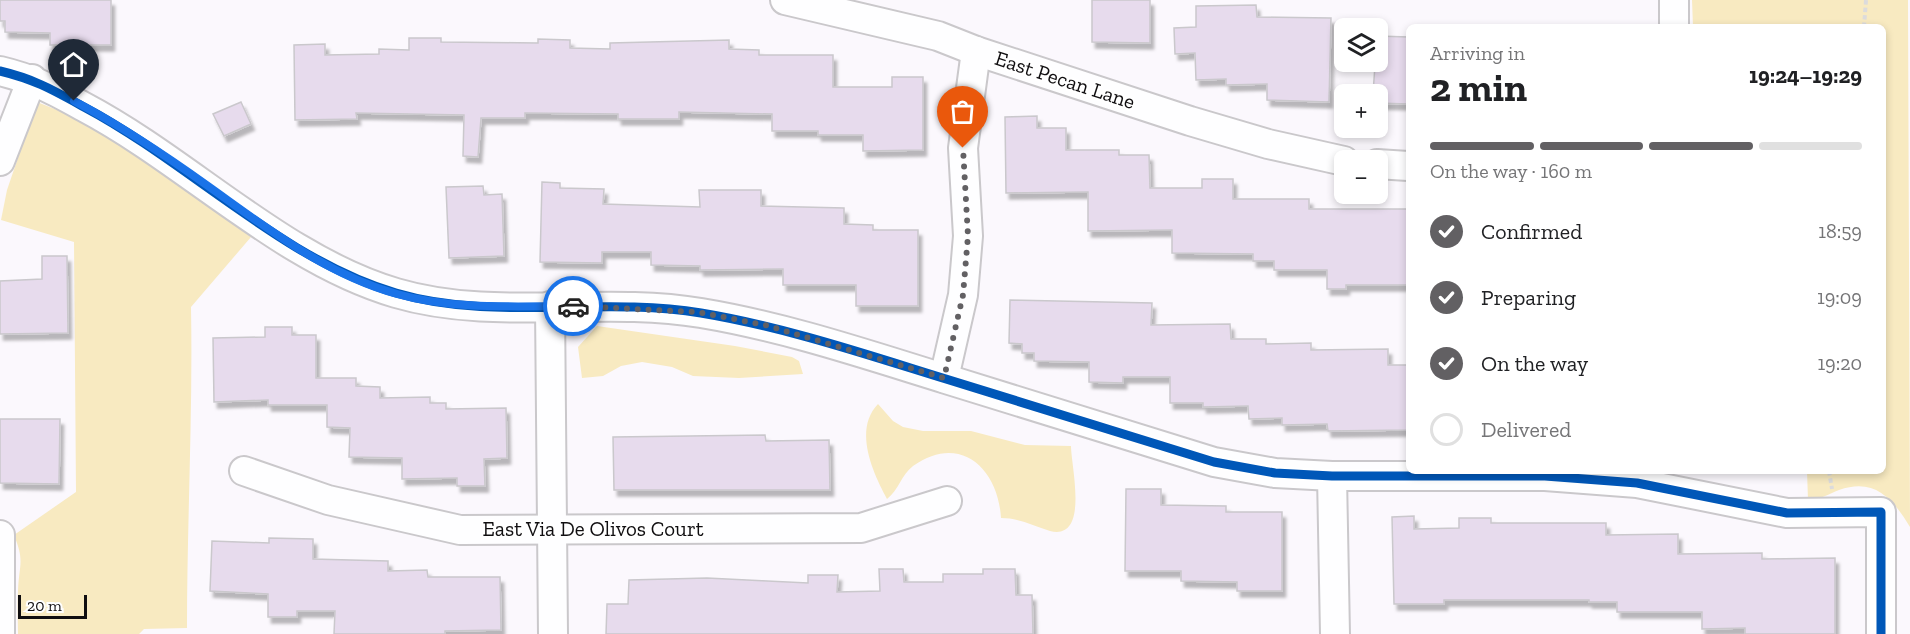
<!DOCTYPE html>
<meta charset="utf-8">
<style>
:root{--surface:#fff;--page:#f2f2f2;--text:#202124;--muted:#757577;--line:#e0e0e0;--accent:#626063}
body{margin:0;font-family:"Zilla Slab",serif;background:var(--page);color:var(--text);height:100vh;display:flex;flex-direction:column;font-size:22px;white-space:nowrap}
*{box-sizing:border-box;margin:0}
p{font-size:20px;color:var(--muted)}
.icon{flex:none;width:33px;height:33px;fill:none;stroke:currentColor;stroke-width:2;stroke-linecap:round;stroke-linejoin:round}
.map{position:relative;flex:1;overflow:hidden}
.sheet{position:absolute;left:1406px;top:24px;width:480px;height:450px;display:flex;flex-direction:column;background:var(--surface);border-radius:9px;box-shadow:0 3px 9px #0003}
.sheet>*{flex:none}
.fabs{position:absolute;left:1334px;top:18px;display:grid;gap:12px}
.fabs a{display:grid;place-items:center;width:54px;height:54px;border-radius:9px;background:var(--surface);box-shadow:0 3px 9px #0003;font-size:30px}
.scale{position:absolute;left:18px;bottom:15px;width:69px;box-sizing:border-box;padding-left:6px;border:3px solid #100e10;border-top:0;font-size:16px;line-height:21px;white-space:nowrap;color:#100e10;-webkit-text-stroke:4px #fff;paint-order:stroke}
.pin{position:absolute;display:grid;place-items:center;width:51px;height:51px;color:#fff;margin:-62px -26px;border-radius:50% 50% 50% 0;rotate:-45deg;box-shadow:0 0 6px #0007}
.pin .icon{rotate:45deg}
.courier{position:absolute;display:grid;place-items:center;width:60px;height:60px;margin:-30px;border:4px solid #1a73e8;border-radius:50%;background:#fff;color:#222;box-shadow:0 2px 8px #0007}
.summary em{font-style:normal;font-weight:700}
.summary div{display:flex;flex-direction:column-reverse}
.summary{display:flex;align-items:center;justify-content:space-between;height:102px;padding:0 24px}
h1{font-size:39px;font-weight:700;line-height:45px}
.bar{display:grid;grid-template-columns:repeat(4,1fr);gap:9px 6px;align-content:center;height:72px;padding:0 24px}
.bar i{height:8px;border-radius:4px;background:var(--line)}
.bar .selected{background:var(--accent)}
.bar p{grid-column:span 4}
ol{padding:0 24px;list-style:none}
li{display:flex;align-items:center;gap:18px;height:66px}
li p{margin-inline-start:auto}
li .icon{padding:6px;border-radius:50%;background:var(--accent);color:#fff;stroke-width:4}
li:last-child{color:var(--muted)}
li i{width:33px;height:33px;border:3px solid var(--line);border-radius:50%}
.map>svg:first-child{display:block}
</style>
<div class="map">
<svg width="1910" height="634" viewBox="0 0 1910 634">
<defs>
<filter id="shadow"><feDropShadow dx="3.5" dy="6" stdDeviation="1.5" flood-color="#0004"/></filter>
</defs>
<rect width="100%" height="100%" fill="#fbf8fd"/>
<g fill="#f8eac1">
<path d="M1692,0H1908L1910,527C1893,499 1875,477 1839,490C1829,494 1819,500 1808,500L1807,471H1882V27H1693Z"/>
<path d="M37,102L85,121L141,155L251,237L191,307C193,414 187,521 187,628L144,629L139,634H18C18,620 17,605 18,591C19,564 25,562 14,535L76,492L74,242L1,220L7,190Z"/>
<path d="M597,326L735,346L792,357L799,361L803,374L739,378L693,376L672,367L642,362L621,366L603,376L582,378L578,347Z"/>
<path d="M878,404L893,421L903,427L923,431H971L1025,445L1071,446C1071,466 1090,541 1050,531C1033,526 1019,518 1001,518C998,467 959,433 913,466C901,475 899,490 887,499C873,473 853,430 878,404Z"/>
</g>
<g fill="#e7dbed" stroke="#cac8cc" stroke-width="1.5" filter="url(#shadow)">
<path d="M0,0H111V45H50V33L5,32V21H0Z"/>
<path d="M1092,0H1150V43L1092,42Z"/>
<path d="M1256,5L1257,17L1331,18L1329,102L1267,100V84L1226,85V79L1196,80L1195,53L1175,54L1174,28L1196,27V6Z"/>
<path d="M1377,36L1408,37V104L1377,103V94H1373Z"/>
<path d="M409,38H441V42L538,43V39L570,40V48L610,49V43L729,40V49L759,50V55H833V87H892V77H923V150L863,151V135H818V131H772V114L679,112V119H618V114L525,113V118H481L478,157L463,156L464,115L356,113L357,119L295,120L294,45L325,44V55L379,54V49L409,50Z"/>
<path d="M241,102L251,124L224,136L213,114Z"/>
<path d="M1037,116V128H1066V150H1119V155H1149L1150,188H1202V179H1233V199H1309V209H1408V285H1346V289H1327V270H1274V261H1253V254L1172,253V230L1088,231V192L1006,193L1005,117Z"/>
<path d="M542,182L560,183V188L604,189L603,204L700,207L699,190H761V206L844,208V224L873,225V230H918V306H856V285H783V269L700,270V266L651,265V252H602V263L540,262Z"/>
<path d="M483,186L484,195L502,194L504,256L449,258L446,187Z"/>
<path d="M42,256H67L68,333L0,334V281L42,279Z"/>
<path d="M1010,300L1152,303L1151,325L1230,324L1231,339H1266V344L1311,343V350L1388,349V365H1408V430L1328,431L1327,424L1282,425V418L1249,419L1248,406L1203,407V403H1170V377H1123V383L1089,382V362L1034,361V353H1022V344L1009,343Z"/>
<path d="M265,327H292V335H316V378H356V386L380,387V398L430,397V403H446V409L506,408L507,458L484,459L485,486H457V478L402,479V458L349,457L350,428L327,427V405H268V400L214,402L213,338L265,337Z"/>
<path d="M0,419H60L59,484L0,483Z"/>
<path d="M765,435L766,441L829,440L830,490H614L613,437Z"/>
<path d="M1126,489H1161V505L1226,506V512H1282V591H1237V582L1181,581V571H1125Z"/>
<path d="M1414,516V529L1459,528V518H1491V523H1606V535L1678,534V554L1762,553V559L1835,558V634H1745V628L1702,629V612H1617V602H1589V600H1444V604H1394L1392,517Z"/>
<path d="M269,538L313,539V559L388,561V571L427,570L428,577H500L501,630L445,631V634H334L335,611H297V617H268V594L210,591L212,541L269,543Z"/>
<path d="M879,569H903L904,582H943V574H983V569H1015L1016,595H1032L1033,634H606L607,604H628L629,580L707,578L808,583V575H838L837,592L880,591Z"/>
</g>
<g fill="none" stroke-linecap="round" stroke-linejoin="round">
<defs>
<g id="minor">
<path d="M785,0L938,36L976,51L1190,121L1268,144L1344,161"/>
<path d="M1674,27V0"/>
<path d="M0,71C34,79 53,90 84,107C188,162 283,260 396,293C494,322 601,296 701,313C785,327 865,354 946,379C1036,407 1125,435 1214,462L1275,473L1332,476H1545L1637,483L1787,513L1881,512V634"/>
<path d="M0,161L32,79"/>
<path d="M1377,164L1408,166"/>
<path d="M550,306L553,634"/>
<path d="M944,378L963,295L968,236L963,148L976,51"/>
<path d="M244,471L328,500L460,530L861,528L947,501"/>
<path d="M1332,476L1335,634"/>
<path d="M0,535V634"/>
</g>
</defs>
<use href="#minor" stroke="#cac8cb" stroke-width="32"/>
<g stroke="#dcdbdc" stroke-width="4" stroke-dasharray="4.5 3" stroke-linecap="butt">
<path d="M1864,27L1866,0"/>
<path d="M1829,471L1832,489"/>
</g>
<use href="#minor" stroke="#fefeff" stroke-width="28"/>
<defs>
<path id="cycleway" d="M0,71C34,79 53,90 84,107C188,162 283,260 396,293C494,322 601,296 701,313C785,327 865,354 946,379C1036,407 1125,435 1214,462L1275,473L1332,476H1545L1637,483L1787,513L1881,512V634"/>
</defs>
<use href="#cycleway" stroke="#fff" stroke-width="13"/>
<use href="#cycleway" stroke="#0057b8" stroke-width="9"/>
</g>
<g fill="none" stroke-linecap="round" stroke-linejoin="round">
<path stroke="#626063" stroke-width="6" stroke-dasharray="0 10.8" d="M573,306L697,312L765,325L944,378L963,295L968,236L963,148"/>
<path stroke="#1a73e8" stroke-width="8" d="M74,101C121,126 165,155 208,186C267,228 325,274 397,294C454,310 514,306 573,306"/>
</g>
<g text-anchor="middle" stroke-width="5" stroke-linejoin="round" paint-order="stroke">
<g font-size="21" fill="#100e10" stroke="#fff">
<text transform="translate(1065 80) rotate(18)" y="7">East Pecan Lane</text>
<text x="593" y="536">East Via De Olivos Court</text>
</g>
</g>
</svg>
<div class="fabs">
<a><svg class="icon" aria-label="layers" viewBox="0 0 24 24"><path d="M12 4l9 5-9 5-9-5zM3 14l9 5 9-5"/></svg></a>
<a>+</a>
<a>−</a>
</div>
<div class="scale">20 m</div>
<div class="pin" style="left:963px;top:148px;background:#ea580c"><svg class="icon" aria-label="bag" viewBox="0 0 24 24"><path d="M5 8h14l-1 12H6zM9 8a3 3 0 0 1 6 0"/></svg></div>
<div class="pin" style="left:74px;top:101px;background:#1f2937"><svg class="icon" aria-label="home" viewBox="0 0 24 24"><path d="M3 11l9-7 9 7M6 9v11h12V9"/></svg></div>
<div class="courier" style="left:573px;top:306px"><svg class="icon" aria-label="car" viewBox="0 0 24 24"><path d="M5 17H2v-5l4-1 3-4h7l3 4 3 1v5h-3M9 17h6M6 11h13"/><circle cx="7" cy="17" r="2"/><circle cx="17" cy="17" r="2"/></svg></div>
<section class="sheet">
<div class="summary"><div><h1>2 min</h1><p>Arriving in</p></div><em>19:24–19:29</em></div>
<div class="bar"><i class="selected"></i><i class="selected"></i><i class="selected"></i><i></i><p>On the way · 160 m</p></div>
<ol>
<li><svg class="icon" aria-label="check" viewBox="0 0 24 24"><path d="M5 12l5 5 9-10"/></svg>Confirmed<p>18:59</p></li>
<li><svg class="icon" aria-label="check" viewBox="0 0 24 24"><path d="M5 12l5 5 9-10"/></svg>Preparing<p>19:09</p></li>
<li><svg class="icon" aria-label="check" viewBox="0 0 24 24"><path d="M5 12l5 5 9-10"/></svg>On the way<p>19:20</p></li>
<li><i></i>Delivered</li>
</ol>
</section>
</div>
